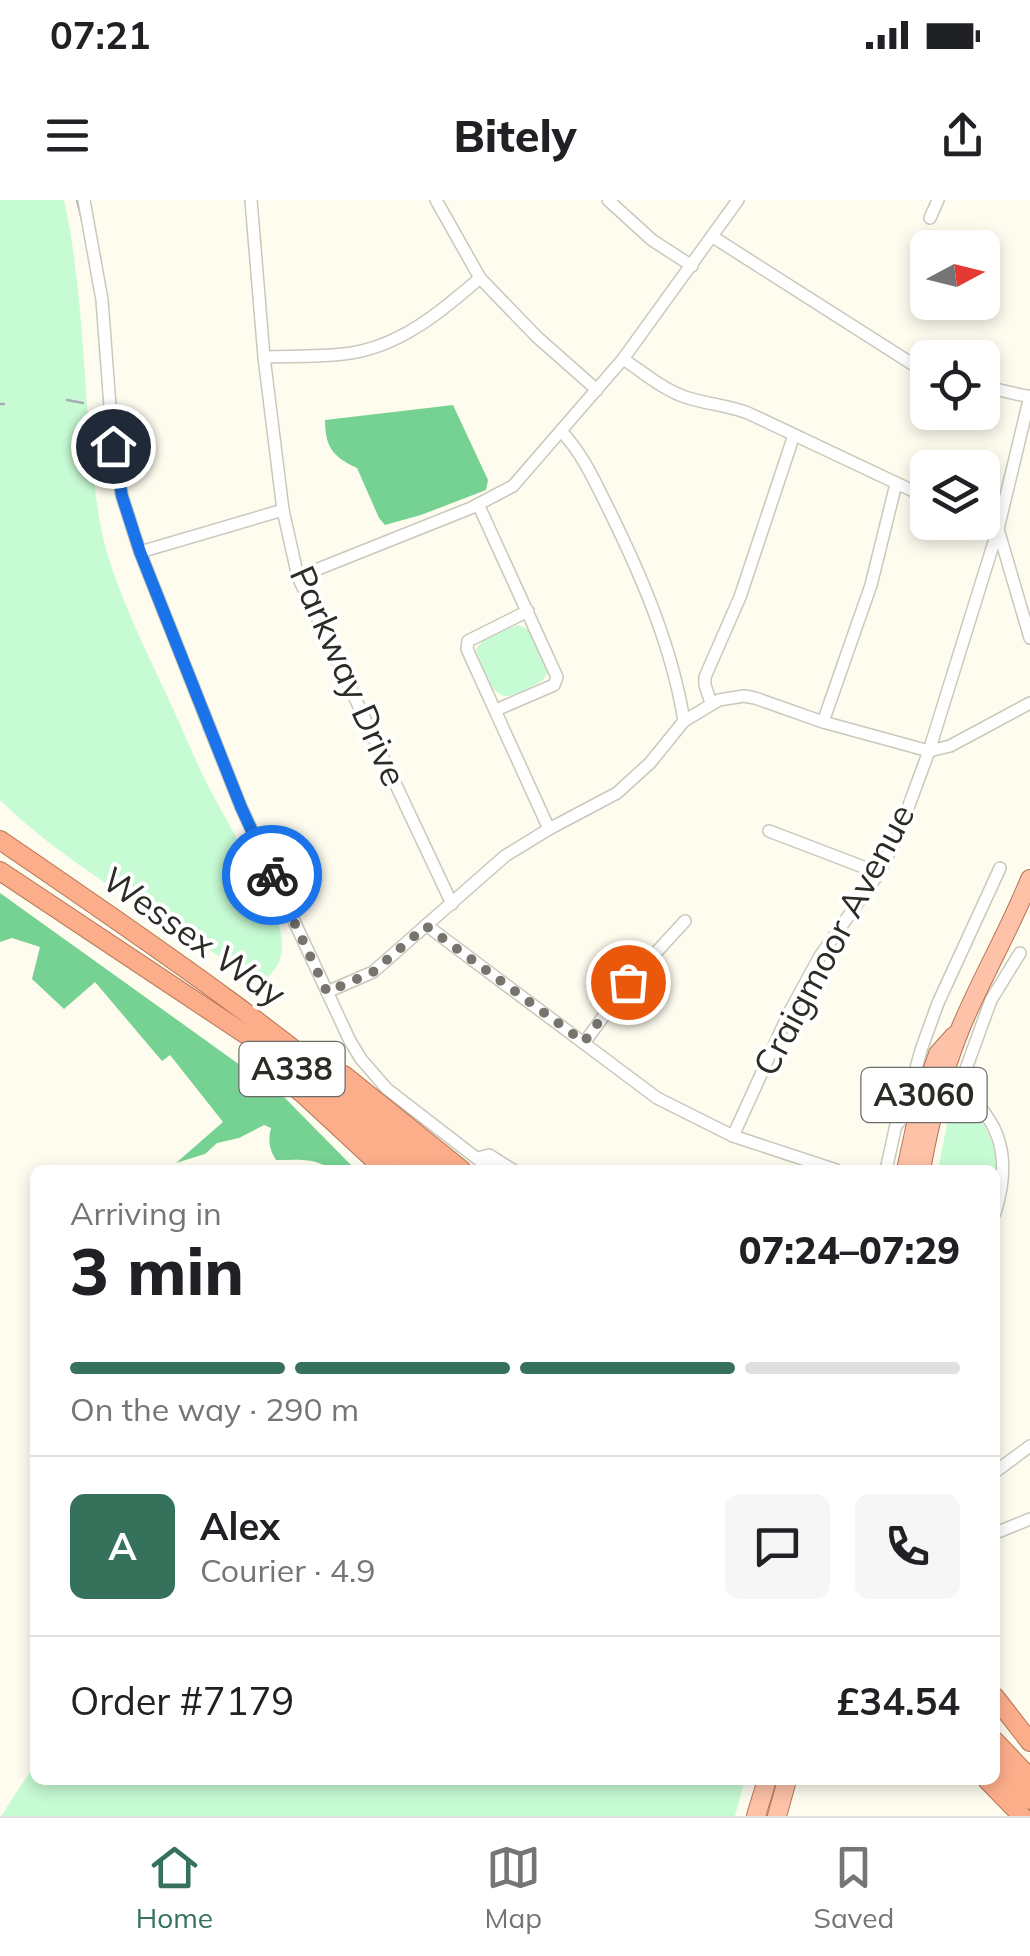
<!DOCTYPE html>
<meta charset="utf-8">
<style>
:root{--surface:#fff;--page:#f6f6f6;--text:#202124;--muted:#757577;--line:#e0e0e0;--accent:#36715b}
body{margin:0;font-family:Mulish,sans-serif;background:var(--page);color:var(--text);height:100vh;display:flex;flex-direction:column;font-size:38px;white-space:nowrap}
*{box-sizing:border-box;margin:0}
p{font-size:32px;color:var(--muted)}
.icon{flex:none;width:55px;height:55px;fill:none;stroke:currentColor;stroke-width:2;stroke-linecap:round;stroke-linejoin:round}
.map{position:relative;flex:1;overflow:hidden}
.drawer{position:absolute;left:30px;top:965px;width:970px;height:620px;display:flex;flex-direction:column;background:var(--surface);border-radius:15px;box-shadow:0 5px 15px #0003}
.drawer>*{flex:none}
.needle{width:65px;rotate:83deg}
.buttons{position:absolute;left:910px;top:30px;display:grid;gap:20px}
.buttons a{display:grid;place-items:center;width:90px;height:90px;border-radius:15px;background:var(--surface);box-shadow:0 5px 15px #0003;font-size:50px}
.pin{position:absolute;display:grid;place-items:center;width:85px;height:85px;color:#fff;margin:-42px;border:5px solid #fff;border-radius:50%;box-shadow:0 2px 10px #0007}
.courier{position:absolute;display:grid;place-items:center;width:100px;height:100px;margin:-50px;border:8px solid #1a73e8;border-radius:50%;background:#fff;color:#222;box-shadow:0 2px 12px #0007}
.headline em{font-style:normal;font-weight:800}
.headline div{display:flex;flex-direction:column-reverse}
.headline{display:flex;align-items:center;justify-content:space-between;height:170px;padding:0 40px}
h1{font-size:65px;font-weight:800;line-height:75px}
.bar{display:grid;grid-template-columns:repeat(4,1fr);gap:15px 10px;align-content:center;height:120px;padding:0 40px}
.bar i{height:12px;border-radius:8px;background:var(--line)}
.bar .current{background:var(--accent)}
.bar p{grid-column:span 4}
.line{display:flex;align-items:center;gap:25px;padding:0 40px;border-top:2px solid var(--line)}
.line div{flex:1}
.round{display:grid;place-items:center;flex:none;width:105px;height:105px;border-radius:15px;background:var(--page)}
.status{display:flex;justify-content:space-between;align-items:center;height:70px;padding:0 50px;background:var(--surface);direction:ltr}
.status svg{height:28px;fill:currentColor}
header{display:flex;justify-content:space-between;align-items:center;height:130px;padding:0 40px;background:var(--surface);font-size:45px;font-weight:800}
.tab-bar{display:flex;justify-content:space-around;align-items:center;height:140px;border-top:2px solid var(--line);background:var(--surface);font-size:28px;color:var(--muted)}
.tab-bar a{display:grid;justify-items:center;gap:5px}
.tab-bar .current{color:var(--accent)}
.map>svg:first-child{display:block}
</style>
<div class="status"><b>07:21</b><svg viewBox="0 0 49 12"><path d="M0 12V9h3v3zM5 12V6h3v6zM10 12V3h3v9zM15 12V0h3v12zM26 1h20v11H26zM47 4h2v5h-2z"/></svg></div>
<header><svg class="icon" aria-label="menu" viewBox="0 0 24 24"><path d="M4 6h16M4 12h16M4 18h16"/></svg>Bitely<svg class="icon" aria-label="share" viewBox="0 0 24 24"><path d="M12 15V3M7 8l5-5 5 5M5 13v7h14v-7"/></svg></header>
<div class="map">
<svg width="1030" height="1616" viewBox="0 0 1030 1616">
<rect width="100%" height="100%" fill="#fefcef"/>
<g fill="#c7fbd4">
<path d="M0,0H64C87,104 82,212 99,317C110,385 151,458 179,522C188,542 197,564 207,584C226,620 247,655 264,691C272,707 281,724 282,741C283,758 277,771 264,780C229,765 196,741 164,720C106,684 49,648 0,600Z"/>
<path d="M518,425L528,429L548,470C544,481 541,482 531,487C524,490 514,496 507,496C490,497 481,463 476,449L484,439Z"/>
<path d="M956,879C961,886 964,893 968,900C990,933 1001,950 995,991V970H938Z"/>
<path d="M35,1564V1580H745L735,1616H1Z"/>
</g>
<g fill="#76d292">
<path d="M453,205L488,280L486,290L421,315L385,325L379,318L357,268C333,257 325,247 325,220Z"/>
<path d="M0,693L282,895L353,967C331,975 331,965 312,961C300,959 288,960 276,960C269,949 268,940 271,928L264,925L239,938L217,943L205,954L176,963L223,922L170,855L162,861L95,782L64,809L32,779L40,747L12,738L0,742Z"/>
</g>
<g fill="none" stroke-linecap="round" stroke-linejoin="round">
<g stroke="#a4acb6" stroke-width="2.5">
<path d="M77,0L83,23"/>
<path d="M104,199L107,235"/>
<path d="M67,200L83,203"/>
<path d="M0,204H4"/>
<path d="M109,258L115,290"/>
<path d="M203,527L212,548"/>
</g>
<defs>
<g id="minor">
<path d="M84,0L102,100L113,246L122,296L140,352L241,607L350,841L361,859L387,889L492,970"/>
<path d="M251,0L264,157L283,310L298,377L452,704"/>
<path d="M436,0L480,78L537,137L597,190"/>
<path d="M608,0L652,40L692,66"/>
<path d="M930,18L938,0"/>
<path d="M713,37L928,174"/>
<path d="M264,157C290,156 317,157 343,154C397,149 441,112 480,78"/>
<path d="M623,159C643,172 662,189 685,197C706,204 727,205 748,213L928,298"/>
<path d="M982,186L1030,197"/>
<path d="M561,231C583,254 595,282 609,310C642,377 672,447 684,521"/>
<path d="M478,304L557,477L554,485L496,510"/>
<path d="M982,322L998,329L1030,438"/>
<path d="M140,352L283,310"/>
<path d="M298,377L471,308L513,286L623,159L738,0"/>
<path d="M528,411L468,441L467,449L549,629"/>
<path d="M711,503L705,485V477L740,397L794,235"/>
<path d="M823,522L871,385L896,284"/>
<path d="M769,631L879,673"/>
<path d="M426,725L657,898L733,936L836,970"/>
<path d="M327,792L373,772L505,656L549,629L617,593L650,563L684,521L719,500L744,496L755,498L823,522L929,551L950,546L1030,503"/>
<path d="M584,843L628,783L685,721"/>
<path d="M963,877C968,893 979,904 988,918C1008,947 1005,981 995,1013"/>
<path d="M963,877L991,800L1020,753"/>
<path d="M733,936L789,813L820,756L879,673L898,635L929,551L998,329L1030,196"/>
<path d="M478,958L489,955L513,970"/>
<path d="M886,970L896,925L902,919L921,850L938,803L1000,668"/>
<path d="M995,1272L1030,1246"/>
<path d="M995,1329L998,1332L1030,1319"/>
</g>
<g id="primary">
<path d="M906,970L919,910L938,854L954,836"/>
<path d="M921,970C929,923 943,872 961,827C982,777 1010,729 1030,679"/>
<path d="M756,1616L767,1580"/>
<path d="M777,1616L787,1580"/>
</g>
<g id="trunk">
<path d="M0,640C151,743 303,846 437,970"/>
<path d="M0,671L251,838L312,884L412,970"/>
<path d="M266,864L303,894L385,970"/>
<path d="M344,875L462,970"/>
<path d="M995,1497L1030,1542"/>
<path d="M995,1541L1030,1578"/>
<path d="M995,1564L1030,1600"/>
<path d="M987,1580L1022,1616"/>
</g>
</defs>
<use href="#minor" stroke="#cac8bc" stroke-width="14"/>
<use href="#primary" stroke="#b37354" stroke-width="20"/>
<use href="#trunk" stroke="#b37354" stroke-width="20"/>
<use href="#minor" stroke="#fff" stroke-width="11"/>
<use href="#primary" stroke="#fdc2a7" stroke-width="18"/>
<use href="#trunk" stroke="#fcae8a" stroke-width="18"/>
</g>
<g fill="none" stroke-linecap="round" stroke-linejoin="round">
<path stroke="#76746c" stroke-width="10" stroke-dasharray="0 18" d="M272,675L327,792L373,772L426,726L584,842L628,782"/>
<path stroke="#1a73e8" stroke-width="12" d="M113,246L122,296L140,352L241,607L272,675"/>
</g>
<g text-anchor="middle" stroke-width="8" stroke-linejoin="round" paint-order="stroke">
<g fill="#fff" stroke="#6b6b67" stroke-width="2.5">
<rect x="239.5" y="842" width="105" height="54" rx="8"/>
<rect x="861.5" y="868" width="125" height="54" rx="8"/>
</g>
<g font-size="32" font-weight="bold" fill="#2c2b26">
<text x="292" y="880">A338</text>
<text x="924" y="906">A3060</text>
</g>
<g font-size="35" fill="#2c2b26" stroke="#fff">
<text transform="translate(348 476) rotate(66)" y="12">Parkway Drive</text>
<text transform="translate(194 737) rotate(35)" y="12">Wessex Way</text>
<text transform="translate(834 740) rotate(-62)" y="12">Craigmoor Avenue</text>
</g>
</g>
</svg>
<div class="buttons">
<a><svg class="needle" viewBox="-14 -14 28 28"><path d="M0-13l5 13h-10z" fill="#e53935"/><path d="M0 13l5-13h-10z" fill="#757577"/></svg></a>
<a><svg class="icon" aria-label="locate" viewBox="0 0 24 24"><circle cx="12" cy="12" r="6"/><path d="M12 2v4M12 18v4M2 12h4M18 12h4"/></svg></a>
<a><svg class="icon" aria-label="layers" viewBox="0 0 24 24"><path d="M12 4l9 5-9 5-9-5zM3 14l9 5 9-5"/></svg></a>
</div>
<div class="pin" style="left:628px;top:782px;background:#ea580c"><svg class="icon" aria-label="bag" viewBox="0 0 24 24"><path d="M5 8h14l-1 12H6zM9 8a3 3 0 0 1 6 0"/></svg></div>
<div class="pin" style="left:113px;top:246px;background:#1f2937"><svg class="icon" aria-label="home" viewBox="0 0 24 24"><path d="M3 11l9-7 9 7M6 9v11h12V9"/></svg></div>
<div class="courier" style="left:272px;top:675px"><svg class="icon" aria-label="bike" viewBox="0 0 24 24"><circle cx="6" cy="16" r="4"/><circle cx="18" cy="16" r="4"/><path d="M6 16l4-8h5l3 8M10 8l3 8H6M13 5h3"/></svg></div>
<section class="drawer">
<div class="headline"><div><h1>3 min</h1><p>Arriving in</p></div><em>07:24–07:29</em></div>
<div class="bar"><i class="current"></i><i class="current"></i><i class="current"></i><i></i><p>On the way · 290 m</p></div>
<div class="line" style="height:180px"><b class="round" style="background:var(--accent);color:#fff">A</b><div><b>Alex</b><p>Courier · 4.9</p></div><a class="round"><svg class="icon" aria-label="chat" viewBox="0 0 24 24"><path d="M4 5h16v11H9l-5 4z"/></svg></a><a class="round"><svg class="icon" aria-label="phone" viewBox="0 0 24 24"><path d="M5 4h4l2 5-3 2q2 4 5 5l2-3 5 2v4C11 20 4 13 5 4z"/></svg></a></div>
<div class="line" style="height:130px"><div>Order #7179</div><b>£34.54</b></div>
</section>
</div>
<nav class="tab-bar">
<a class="current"><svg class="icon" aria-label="home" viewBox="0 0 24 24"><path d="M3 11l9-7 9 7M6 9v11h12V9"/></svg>Home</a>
<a><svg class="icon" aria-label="map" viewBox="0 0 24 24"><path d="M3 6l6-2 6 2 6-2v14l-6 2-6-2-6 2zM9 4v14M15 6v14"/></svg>Map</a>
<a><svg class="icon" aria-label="saved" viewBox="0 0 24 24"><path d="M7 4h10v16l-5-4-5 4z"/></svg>Saved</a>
</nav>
